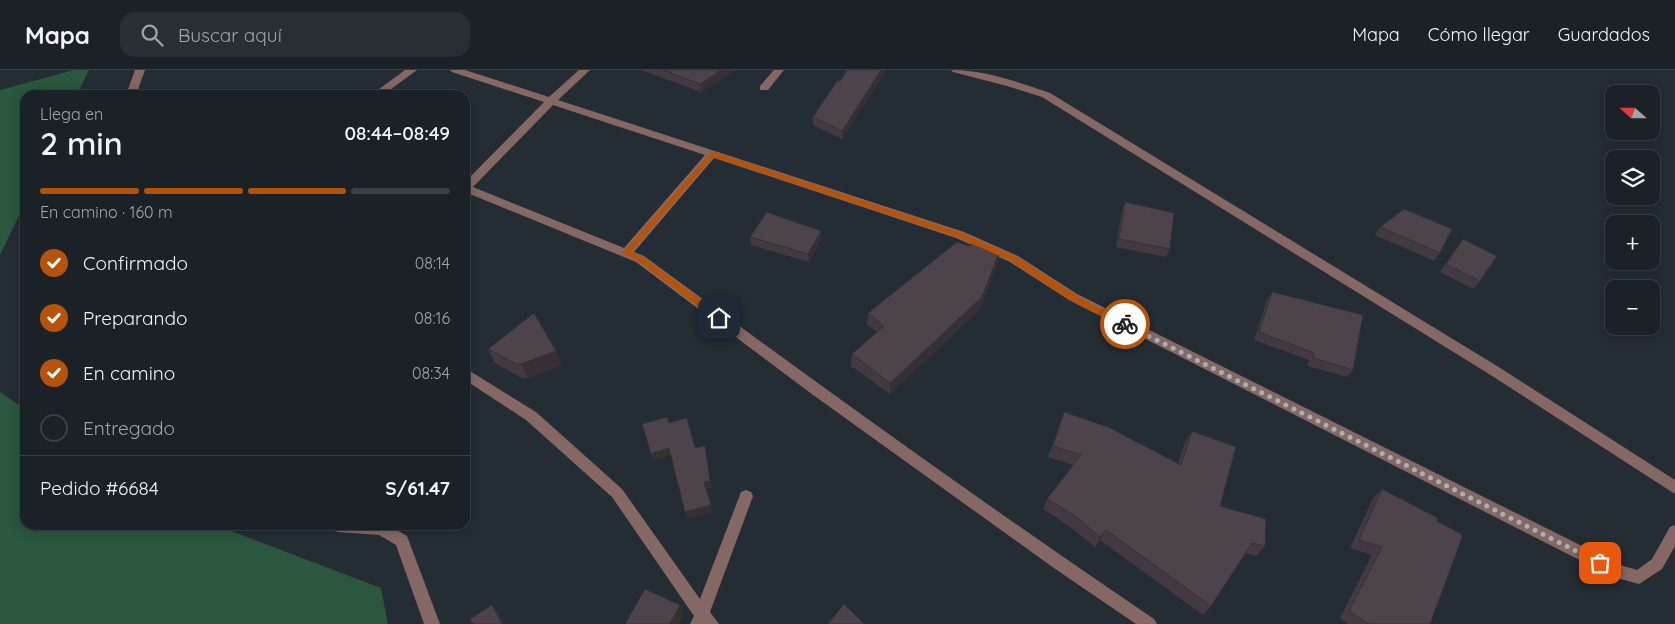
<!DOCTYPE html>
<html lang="es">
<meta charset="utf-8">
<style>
:root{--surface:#1b2227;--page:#282f33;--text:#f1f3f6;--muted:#a0a4a7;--line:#393f44;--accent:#b45309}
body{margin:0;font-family:Quicksand,sans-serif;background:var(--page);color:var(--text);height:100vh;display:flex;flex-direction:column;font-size:19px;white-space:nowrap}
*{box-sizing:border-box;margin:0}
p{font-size:16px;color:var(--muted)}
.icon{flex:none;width:28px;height:28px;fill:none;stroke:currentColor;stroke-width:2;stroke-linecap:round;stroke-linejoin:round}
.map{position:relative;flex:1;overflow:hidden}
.details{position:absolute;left:20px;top:20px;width:450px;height:440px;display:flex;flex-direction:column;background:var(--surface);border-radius:15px;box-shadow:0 2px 12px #0003,0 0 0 1px var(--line)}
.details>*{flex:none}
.needle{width:32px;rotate:291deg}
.fabs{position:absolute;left:1605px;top:15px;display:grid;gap:10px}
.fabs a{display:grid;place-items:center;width:55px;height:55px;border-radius:10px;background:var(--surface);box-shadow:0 2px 12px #0003,0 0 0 1px var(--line);font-size:25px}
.pin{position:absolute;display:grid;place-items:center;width:42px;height:42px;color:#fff;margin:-21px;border-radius:10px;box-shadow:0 2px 8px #0006}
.courier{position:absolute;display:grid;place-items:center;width:50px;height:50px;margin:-25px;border:4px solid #b45309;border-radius:50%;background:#fff;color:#222;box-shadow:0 1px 6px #0007}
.overview em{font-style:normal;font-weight:600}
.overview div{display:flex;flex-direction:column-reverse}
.overview{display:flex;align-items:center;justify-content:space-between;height:85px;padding:0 20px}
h1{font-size:32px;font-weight:600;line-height:38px}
.bar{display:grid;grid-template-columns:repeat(4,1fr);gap:8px 5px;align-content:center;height:60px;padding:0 20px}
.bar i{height:6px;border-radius:4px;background:var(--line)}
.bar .active{background:var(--accent)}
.bar p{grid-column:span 4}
.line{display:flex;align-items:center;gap:12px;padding:0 20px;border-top:1px solid var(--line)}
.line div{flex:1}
ol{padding:0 20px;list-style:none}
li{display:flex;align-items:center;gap:15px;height:55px}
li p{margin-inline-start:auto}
li .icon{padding:5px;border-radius:50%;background:var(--accent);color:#fff;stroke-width:4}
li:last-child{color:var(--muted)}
li i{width:28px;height:28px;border:2px solid var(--line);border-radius:50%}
header{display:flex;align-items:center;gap:30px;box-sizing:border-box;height:70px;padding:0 25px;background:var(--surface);border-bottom:1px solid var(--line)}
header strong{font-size:24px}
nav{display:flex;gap:28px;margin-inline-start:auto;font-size:18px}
.search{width:350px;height:45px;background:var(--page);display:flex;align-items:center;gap:12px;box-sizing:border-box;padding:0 18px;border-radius:15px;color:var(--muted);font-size:19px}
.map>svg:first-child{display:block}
</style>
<header>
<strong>Mapa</strong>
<div class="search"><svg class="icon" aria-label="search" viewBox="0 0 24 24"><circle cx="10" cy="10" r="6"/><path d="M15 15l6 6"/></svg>Buscar aquí</div>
<nav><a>Mapa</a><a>Cómo llegar</a><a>Guardados</a></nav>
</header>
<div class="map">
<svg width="1675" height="554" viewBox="0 0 1675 554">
<rect width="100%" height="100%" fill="#242d34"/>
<g fill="#2a573e">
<path d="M74,0H89L77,25H25V133L0,185V20Z"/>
<path d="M0,322L25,339V455H215L381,518L388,554H0Z"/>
</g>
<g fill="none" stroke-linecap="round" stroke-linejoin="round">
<g fill="#856864" fill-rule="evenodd">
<path d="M135,0H145L136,25H126Z"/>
<path d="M405,0H417L383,25H371Z"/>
<path d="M450,0H465L549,27L579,0H590L558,30L964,162L1018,186L1077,224L1620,495L1637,500L1652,489L1670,457L1675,455V476L1662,499L1639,514L1613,507L1069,230L1010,192L956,168L714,88L634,182L644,186C812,310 981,432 1154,549L1157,554H1136L1051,496L809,322L636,192L465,122V112L544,32L452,2ZM553,35L705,85L624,178L473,117Z"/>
<path d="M774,0H784L768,20H760V16Z"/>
<path d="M951,0C985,0 1018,12 1050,23L1497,296L1675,410V424L1489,304L1042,27L1007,16L953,2Z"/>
<path d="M465,298L536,342L622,419L700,529L741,422L746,420L751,422L753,426L710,542L719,554H690L694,546L612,427L526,350L465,310Z"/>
<path d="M331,455H387L407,466L440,554H424L396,475L379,465L338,462L333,460Z"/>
</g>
</g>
<g fill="#423a40">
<path d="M641,0H736L701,22Z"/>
<path d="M847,0H885V2L842,69L813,55V47L840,11Z"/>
<path d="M1125,132L1170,179L1166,187L1116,177L1122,140Z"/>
<path d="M1380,157L1440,183L1434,191L1375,165Z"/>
<path d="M821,161V169L809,192L751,175L750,167Z"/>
<path d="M1463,169L1480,211L1473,219L1440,202L1457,177Z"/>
<path d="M998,192L980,239L890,324L851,296L852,284L877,262L867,255L868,243Z"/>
<path d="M1272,222L1353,300L1347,307L1307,296L1309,290L1254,270L1267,230Z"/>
<path d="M488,279L562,295L528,308H522L495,293Z"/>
<path d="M1064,342L1178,394L1185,372L1192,361L1220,436L1265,476L1256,486L1245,483L1211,536L1203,545L1100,470L1095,477L1069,456L1043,439L1047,429L1073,395L1048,387Z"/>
<path d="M1382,419L1437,451L1430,554H1348L1340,548L1372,485L1350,478L1373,428Z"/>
</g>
<g fill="#363034">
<path d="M721,0H736L701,22L700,14Z"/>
<path d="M881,0H885V2L842,69V61Z"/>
<path d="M821,161V169L809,192L808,184Z"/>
<path d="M1000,180L998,192L980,239L890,324V313Z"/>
<path d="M556,281L562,295L528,308L521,294Z"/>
<path d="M705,376L712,418L706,419L704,412Z"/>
<path d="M669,378L671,385L653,391L651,384Z"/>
<path d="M711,435L712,442L687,449L685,442Z"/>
<path d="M1106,460L1100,470L1095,477L1100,467Z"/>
<path d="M492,535L497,541L504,554H502Z"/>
<path d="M680,535L684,545L679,554H670Z"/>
</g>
<g fill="#4d444b" stroke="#363034">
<path d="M663,0H721L700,14Z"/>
<path d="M847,0H881L842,61L813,47L837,11H840Z"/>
<path d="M1125,132L1174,143L1170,179L1119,169Z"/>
<path d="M1404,139L1452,159L1440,183L1380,157Z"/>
<path d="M767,142L821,161L808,184L750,167Z"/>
<path d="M1463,169L1497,186L1480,211L1446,194Z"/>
<path d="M957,172L970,176L972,172L1000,180L982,227L890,313L852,284L884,256L868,243Z"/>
<path d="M1272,222L1363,245L1353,300L1313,288L1314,283L1259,262Z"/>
<path d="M534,243L556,281L521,294H516L488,279Z"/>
<path d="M1064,342L1108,357L1181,395L1192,361L1236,377L1220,436L1266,449L1265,476L1252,473L1211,536L1106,460L1100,467L1074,445L1047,429L1081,385L1053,376Z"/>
<path d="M667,347L669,353L687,348L695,378L705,376L710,411L704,412L711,435L685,442L669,378L651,384L642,354Z"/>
<path d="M1382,419L1438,448L1437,451L1461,464L1462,468L1430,554H1369L1349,541L1382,477L1359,470Z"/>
<path d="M645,519L680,535L670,554H625Z"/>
<path d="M844,534L864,554H828Z"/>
<path d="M492,535L502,554H473L470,549Z"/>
</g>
<path fill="#b45309" d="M712,81L962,163L1017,187L1076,225L1129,254L1125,257L1122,256L1070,230L1011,191L957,167L713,87L631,182L643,187L722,245V250H716L638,191L622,183Z"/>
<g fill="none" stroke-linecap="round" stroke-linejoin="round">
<path stroke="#a8afb5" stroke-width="5" stroke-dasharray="0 9" d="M1125,254L1600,493"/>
</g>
</svg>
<div class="fabs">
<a><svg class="needle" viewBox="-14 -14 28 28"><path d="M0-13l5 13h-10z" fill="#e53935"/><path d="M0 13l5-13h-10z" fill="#a0a4a7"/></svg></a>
<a><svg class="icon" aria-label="layers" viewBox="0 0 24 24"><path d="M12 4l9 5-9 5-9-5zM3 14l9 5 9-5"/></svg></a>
<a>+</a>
<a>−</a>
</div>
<div class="pin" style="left:1600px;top:493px;background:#ea580c"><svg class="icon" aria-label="bag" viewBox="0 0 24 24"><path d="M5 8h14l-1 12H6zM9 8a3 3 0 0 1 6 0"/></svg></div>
<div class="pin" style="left:719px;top:248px;background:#1f2937"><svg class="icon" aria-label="home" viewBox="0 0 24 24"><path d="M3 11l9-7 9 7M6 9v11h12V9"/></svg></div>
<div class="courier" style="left:1125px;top:254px"><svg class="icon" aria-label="bike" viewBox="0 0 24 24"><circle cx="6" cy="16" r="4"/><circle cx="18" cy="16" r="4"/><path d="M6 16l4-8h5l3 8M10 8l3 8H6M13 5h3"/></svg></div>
<section class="details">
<div class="overview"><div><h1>2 min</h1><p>Llega en</p></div><em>08:44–08:49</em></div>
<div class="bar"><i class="active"></i><i class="active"></i><i class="active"></i><i></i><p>En camino · 160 m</p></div>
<ol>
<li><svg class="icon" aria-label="check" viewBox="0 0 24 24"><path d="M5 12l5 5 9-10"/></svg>Confirmado<p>08:14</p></li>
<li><svg class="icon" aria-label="check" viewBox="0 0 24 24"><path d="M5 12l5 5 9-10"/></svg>Preparando<p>08:16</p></li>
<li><svg class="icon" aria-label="check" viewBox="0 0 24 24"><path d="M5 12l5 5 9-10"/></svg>En camino<p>08:34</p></li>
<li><i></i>Entregado</li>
</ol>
<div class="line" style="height:65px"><div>Pedido #6684</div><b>S/61.47</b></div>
</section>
</div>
